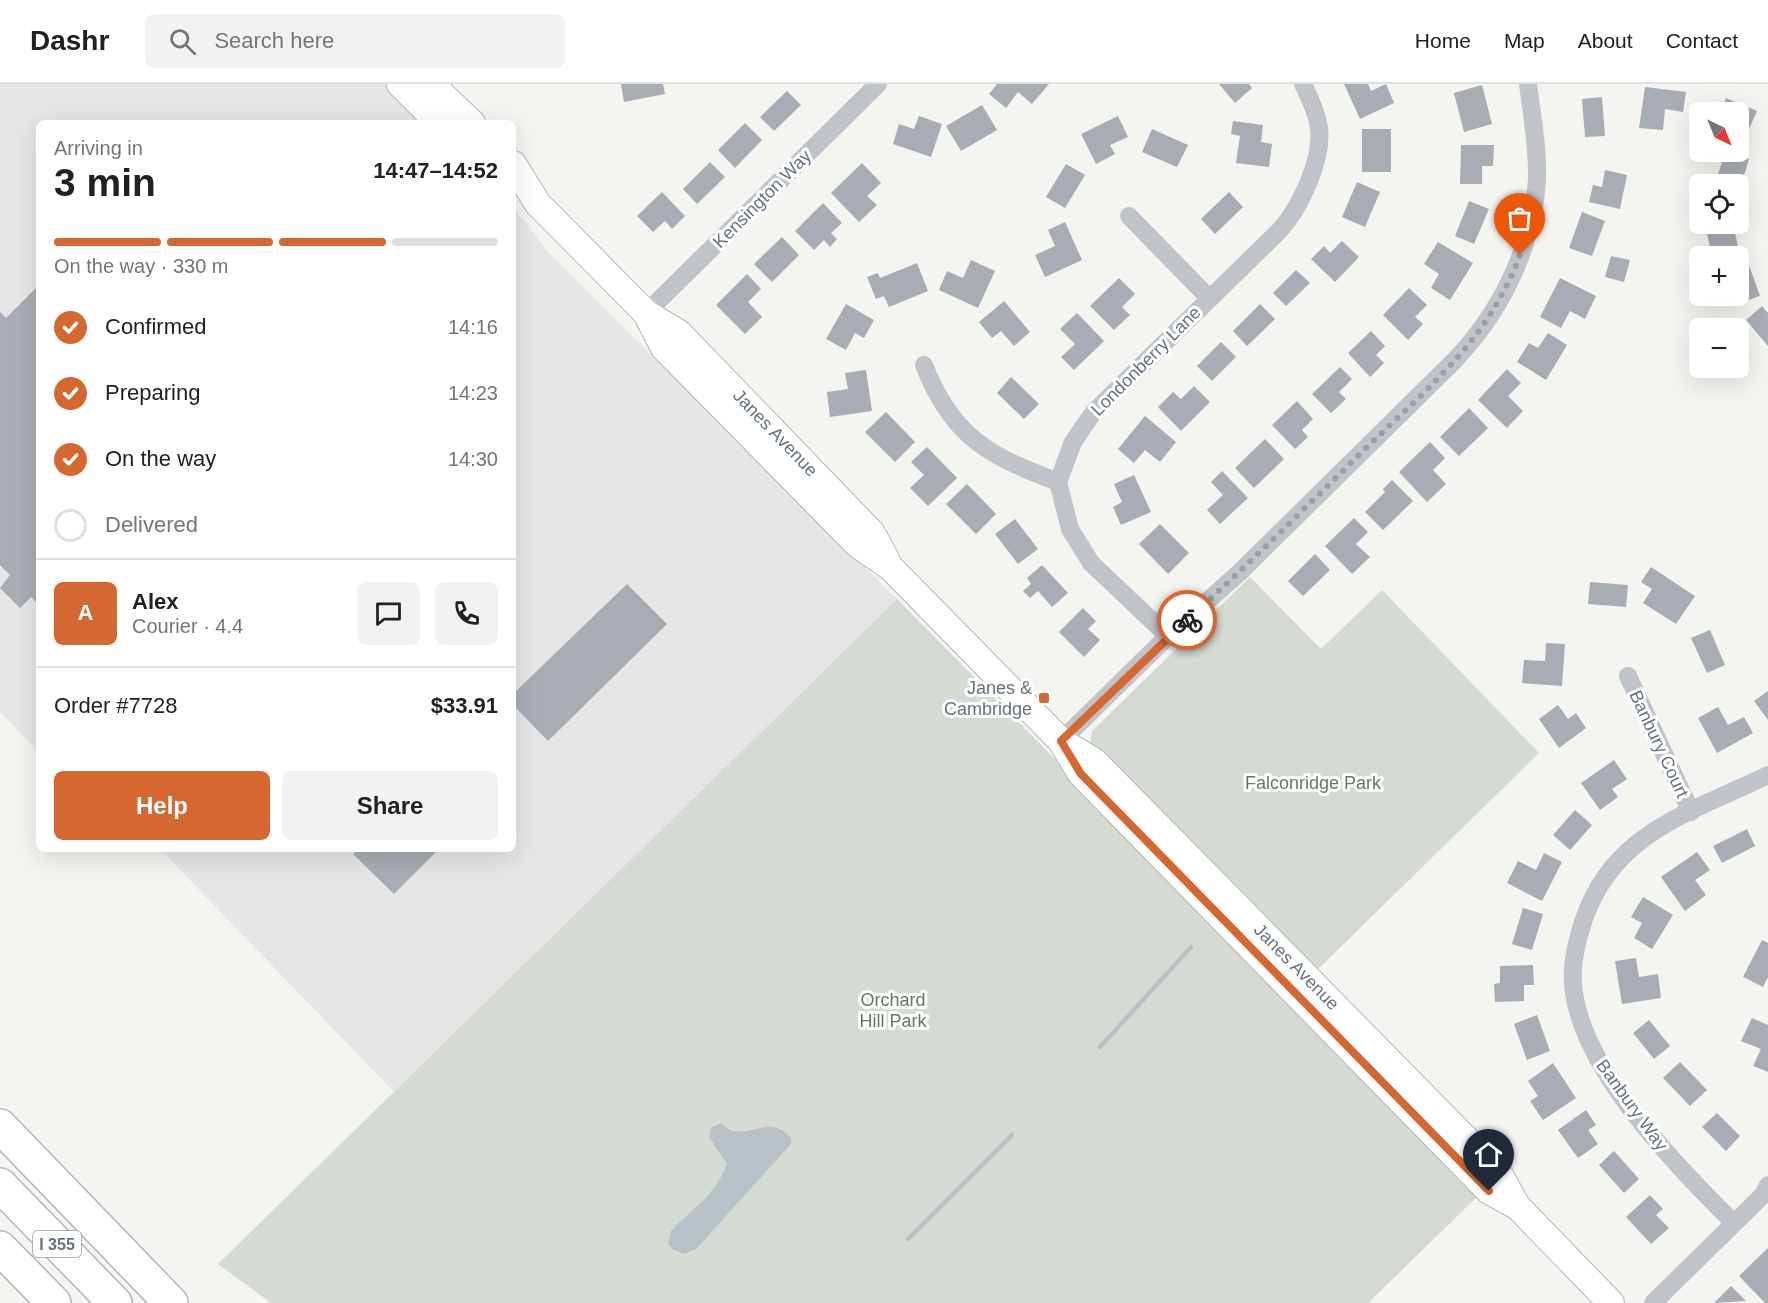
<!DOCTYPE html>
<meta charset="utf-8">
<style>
:root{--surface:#fff;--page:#f2f2f2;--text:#202124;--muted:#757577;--line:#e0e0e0;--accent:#d56731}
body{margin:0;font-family:Arial,sans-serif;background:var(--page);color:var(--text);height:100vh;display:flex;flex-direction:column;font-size:22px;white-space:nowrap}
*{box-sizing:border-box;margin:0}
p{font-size:20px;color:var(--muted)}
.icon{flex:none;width:33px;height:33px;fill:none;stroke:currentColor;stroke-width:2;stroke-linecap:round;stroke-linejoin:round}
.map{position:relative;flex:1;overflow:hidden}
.side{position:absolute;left:36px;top:36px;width:480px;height:732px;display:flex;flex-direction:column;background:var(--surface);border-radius:9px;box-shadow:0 6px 24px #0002}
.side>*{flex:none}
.needle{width:39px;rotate:137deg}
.tools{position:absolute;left:1689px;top:18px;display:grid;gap:12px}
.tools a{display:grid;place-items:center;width:60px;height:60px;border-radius:9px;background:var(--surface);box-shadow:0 6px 24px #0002;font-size:30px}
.pin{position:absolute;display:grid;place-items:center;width:51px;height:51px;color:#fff;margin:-62px -26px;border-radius:50% 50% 50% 0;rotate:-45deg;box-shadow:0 0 6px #0007}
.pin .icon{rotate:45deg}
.courier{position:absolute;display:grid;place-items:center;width:60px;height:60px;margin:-30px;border:4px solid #d56731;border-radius:50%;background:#fff;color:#222;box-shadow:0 2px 8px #0007}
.summary em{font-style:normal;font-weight:600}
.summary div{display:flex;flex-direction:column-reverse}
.summary{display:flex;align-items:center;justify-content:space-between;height:102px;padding:0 18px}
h1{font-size:39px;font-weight:600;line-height:45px}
.bar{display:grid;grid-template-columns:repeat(4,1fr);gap:9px 6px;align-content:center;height:72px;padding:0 18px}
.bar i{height:8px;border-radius:4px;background:var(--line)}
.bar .current{background:var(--accent)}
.bar p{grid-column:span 4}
.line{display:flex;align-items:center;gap:15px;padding:0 18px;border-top:2px solid var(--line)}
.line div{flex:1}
.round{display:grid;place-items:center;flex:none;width:63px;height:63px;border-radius:9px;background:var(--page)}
ol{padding:0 18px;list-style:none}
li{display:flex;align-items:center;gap:18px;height:66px}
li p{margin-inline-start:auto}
li .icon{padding:6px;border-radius:50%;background:var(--accent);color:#fff;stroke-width:4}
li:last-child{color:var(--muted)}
li i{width:33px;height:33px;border:3px solid var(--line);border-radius:50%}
.button{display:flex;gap:12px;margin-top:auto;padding:12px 18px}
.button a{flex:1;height:69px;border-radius:9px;background:var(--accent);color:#fff;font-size:24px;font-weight:600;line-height:69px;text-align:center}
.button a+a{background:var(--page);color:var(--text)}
header{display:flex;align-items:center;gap:36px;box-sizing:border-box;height:84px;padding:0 30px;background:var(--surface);border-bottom:2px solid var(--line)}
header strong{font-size:28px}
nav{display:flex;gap:33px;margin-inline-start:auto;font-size:21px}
.search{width:420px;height:54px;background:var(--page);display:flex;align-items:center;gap:15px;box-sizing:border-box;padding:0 21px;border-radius:9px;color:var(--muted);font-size:22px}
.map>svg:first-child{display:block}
</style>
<header>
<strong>Dashr</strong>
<div class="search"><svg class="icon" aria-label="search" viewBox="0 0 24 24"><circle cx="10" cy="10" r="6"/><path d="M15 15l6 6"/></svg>Search here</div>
<nav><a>Home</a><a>Map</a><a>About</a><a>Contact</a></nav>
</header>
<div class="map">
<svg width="1768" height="1219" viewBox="0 0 1768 1219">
<rect width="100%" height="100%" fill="#f4f5f1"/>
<g fill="#e5e6e5">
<path d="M0,0H392L430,39H39V668L0,628Z"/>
<path d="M513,123L549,169L897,515L394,1008L160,765H513Z"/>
</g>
<g fill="#d5dbd3">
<path d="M1250,493L1321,565L1382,506L1539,669L1313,890L1090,662L1092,647Z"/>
<path d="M897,515L1283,906L1479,1111L1368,1219H271L218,1180Z"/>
</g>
<path fill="#b8c2c6" d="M721,1039C724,1041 729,1046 733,1047C757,1051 769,1031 791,1054V1060L697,1164L685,1170L674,1166L668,1160L671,1147C694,1123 714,1113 727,1080L709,1053L711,1044Z"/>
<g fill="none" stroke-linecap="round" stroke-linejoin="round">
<g stroke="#b8c2c6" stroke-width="4.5">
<path d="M1100,963L1191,863"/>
<path d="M908,1155L1012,1051"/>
</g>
</g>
<g fill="#a7adb3">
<path d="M621,0H663L665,10L624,18Z"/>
<path d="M997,0H1049L1032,20L1018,8L1006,24L989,10Z"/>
<path d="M1219,0H1249L1252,4L1235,19Z"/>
<path d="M1344,0H1368L1371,7L1386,0L1394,19L1360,35Z"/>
<path d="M1482,1L1492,40L1464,48L1454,9Z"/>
<path d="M1645,3L1686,8L1683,28L1665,25L1663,46L1639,44Z"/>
<path d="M787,7L801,21L774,47L760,33Z"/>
<path d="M1602,13L1605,52L1585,53L1582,15Z"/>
<path d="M1726,14L1757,27L1749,45L1738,41V28H1720Z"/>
<path d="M982,21L997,46L961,67L946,42Z"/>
<path d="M919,32L942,40L931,73L893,60L899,40L914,45Z"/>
<path d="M1118,32L1128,53L1110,61L1115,70L1096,80L1081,50Z"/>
<path d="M1233,37L1263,41L1261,58L1272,60L1269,83L1236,79L1240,52L1231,50Z"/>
<path d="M745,39L762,56L735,84L718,66Z"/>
<path d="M1152,45L1188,61L1177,83L1142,68Z"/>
<rect x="1362" y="45" width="29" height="43"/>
<path d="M1461,61H1494L1493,82H1482V100H1460Z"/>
<path d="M1725,68L1749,75L1739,108L1738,100H1715Z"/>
<path d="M710,78L725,93L697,120L683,105Z"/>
<path d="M862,79L881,99L867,112L877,121L859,138L831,109Z"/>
<path d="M1066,80L1085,91L1065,124L1046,113Z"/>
<path d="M1605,86L1627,91L1620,125L1589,118L1593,101L1602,103Z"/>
<path d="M1357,98L1380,108L1365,143L1342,133Z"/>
<path d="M662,108L685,132L672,145L665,137L653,148L637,132Z"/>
<path d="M1229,108L1243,123L1215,150L1201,135Z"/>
<path d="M1469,117L1489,125L1474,160L1455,152Z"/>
<path d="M823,119L842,139L831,149L837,155L830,163L824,156L814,166L795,147Z"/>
<path d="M1582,128L1605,137L1592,172L1569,164Z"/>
<path d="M1065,138L1082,176L1045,193L1035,171L1055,162L1048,146Z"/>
<path d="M1705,140H1733L1738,162L1711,168Z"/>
<path d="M782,153L799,171L772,198L754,180Z"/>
<path d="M1342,157L1359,173L1335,198L1311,175L1324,162L1330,169Z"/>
<path d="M1438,158L1473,179L1450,216L1431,204L1439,190L1424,180Z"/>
<path d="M1745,170L1760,212L1740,219L1737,212L1738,173Z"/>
<path d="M1611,172L1630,176L1624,198L1605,193Z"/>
<path d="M971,176L995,187L978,224L939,206L947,187L963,194Z"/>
<path d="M917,179L928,207L889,223L884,212L876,215L867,193L878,189L880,194Z"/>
<path d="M1296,186L1310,199L1286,222L1273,209Z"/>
<path d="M747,190L761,205L748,218L762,233L745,250L716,221Z"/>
<path d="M1119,194L1135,210L1122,223L1130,231L1114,246L1090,222Z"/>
<path d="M1560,194L1596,212L1585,235L1570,227L1561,244L1540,233Z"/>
<path d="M39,201V521L31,513L20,524L0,504L10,491L0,481V228L6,234Z"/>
<path d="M1409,204L1427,221L1415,233L1423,240L1408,256L1383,231Z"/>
<path d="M1004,217L1030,248L1014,262L1001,247L992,254L979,238Z"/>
<path d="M846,220L874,236L864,254L855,249L846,266L826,255Z"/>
<path d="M1260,220L1275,235L1247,262L1233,247Z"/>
<path d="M1762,222L1768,229V262L1746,236Z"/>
<path d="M1077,229L1104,257L1074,286L1061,273L1075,260L1060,245Z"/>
<path d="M1371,247L1385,262L1376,271L1384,279L1370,293L1348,269Z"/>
<path d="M1548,249L1567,261L1546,296L1517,278L1529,259L1538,264Z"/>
<path d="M1221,258L1236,273L1212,297L1197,282Z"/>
<path d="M1340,283L1352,295L1339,308L1346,315L1331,329L1312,310Z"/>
<path d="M1507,285L1521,299L1508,312L1523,327L1507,344L1478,316Z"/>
<path d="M866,286L872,327L830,333L827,308L848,305L845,289Z"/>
<path d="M1011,293L1039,320L1024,335L997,309Z"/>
<path d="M1194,302L1210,318L1181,347L1158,323L1173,308L1181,315Z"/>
<path d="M1297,317L1313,335L1302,346L1308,353L1295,365L1272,341Z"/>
<path d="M1469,324L1488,344L1459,372L1440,353Z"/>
<path d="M886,328L915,358L895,378L865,348Z"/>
<path d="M1145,332L1176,358L1160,378L1145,366L1134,379L1118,365Z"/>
<path d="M1265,355L1284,375L1254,404L1235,384Z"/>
<path d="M1430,358L1445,374L1433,386L1446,400L1427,418L1399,388Z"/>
<path d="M927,363L957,394L928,422L910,404L924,391L911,378Z"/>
<path d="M1222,387L1248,414L1220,440L1207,426L1223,411L1211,398Z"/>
<path d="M1134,391L1151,428L1121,441L1113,423L1122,418L1114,400Z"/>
<path d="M1392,396L1413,417L1383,446L1365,428L1385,408L1383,405Z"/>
<path d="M967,400L996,430L976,450L946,420Z"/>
<path d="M1354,434L1368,448L1356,460L1370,473L1352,490L1325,462Z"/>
<path d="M1015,435L1038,465L1018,480L995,450Z"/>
<path d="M1160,440L1189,469L1168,490L1139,460Z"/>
<path d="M1315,470L1330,486L1303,512L1288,497Z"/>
<path d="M1042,481L1068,509L1052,523L1038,507L1030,514L1023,507L1031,500L1027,494Z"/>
<path d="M1651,483L1695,512L1676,540L1643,519L1652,505L1641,498Z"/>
<path d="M1590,498L1628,501L1626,523L1588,520Z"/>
<path d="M627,500L667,540L548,657L513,621V610Z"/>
<path d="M1083,524L1096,537L1088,545L1100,556L1084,573L1059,548Z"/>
<path d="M1710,546L1725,581L1707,589L1691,554Z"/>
<path d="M1546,559L1565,560L1562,602L1522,599L1524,576L1545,577Z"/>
<path d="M1768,607V636L1754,617Z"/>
<path d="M1558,621L1568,635L1576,629L1586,644L1559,664L1539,635Z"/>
<path d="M1718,623L1728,641L1744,633L1753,649L1717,669L1698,634Z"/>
<path d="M1614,676L1627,695L1612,705L1618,713L1600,726L1581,699Z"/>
<path d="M1575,726L1592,741L1570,766L1553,751Z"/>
<path d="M1747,745L1755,762L1722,779L1713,762Z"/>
<path d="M358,765H439L394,810L353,770Z"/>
<path d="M1697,768L1710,786L1695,796L1706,811L1685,827L1661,793Z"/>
<path d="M1544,769L1562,778L1542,817L1507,799L1518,777L1536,786Z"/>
<path d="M1643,813L1673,831L1652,865L1634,854L1642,839L1631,833Z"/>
<path d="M1523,824L1543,830L1532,866L1512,860Z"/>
<path d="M1762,856L1768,859V893L1763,903L1743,893Z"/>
<path d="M1636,874L1639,893L1658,890L1661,914L1622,920L1615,877Z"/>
<path d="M1533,881L1534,901H1524V917L1495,918L1494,900L1500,899V882Z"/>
<path d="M1537,931L1550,967L1527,976L1514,940Z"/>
<path d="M1752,934L1768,941V988L1753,982L1761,965L1741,957Z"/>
<path d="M1649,936L1670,962L1654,975L1633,949Z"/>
<path d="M1680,978L1707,1006L1690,1022L1663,994Z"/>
<path d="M1553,979L1576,1014L1543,1036L1530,1017L1538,1012L1528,997Z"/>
<path d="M1586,1026L1596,1041L1588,1046L1598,1060L1578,1074L1558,1046Z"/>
<path d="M1717,1029L1740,1052L1726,1067L1702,1043Z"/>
<path d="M1614,1067L1639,1095L1624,1109L1599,1081Z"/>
<path d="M1650,1111L1663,1125L1656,1131L1669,1144L1651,1160L1626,1133Z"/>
<path d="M1768,1164V1219H1765L1739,1192Z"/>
<path d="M1731,1202L1746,1217L1714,1219Z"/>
</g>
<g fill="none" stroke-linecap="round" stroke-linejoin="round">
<defs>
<g id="secondary">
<path d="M400,0L439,39"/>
<path d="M431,0L472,39"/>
<path id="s1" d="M513,80L538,120L646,229L679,249L872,449L887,477"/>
<path id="s2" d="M646,229L664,264L858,461L890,483L1061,657L1094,677L1468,1057L1500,1091L1517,1122L1611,1219"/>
<path d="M1062,659L1081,690L1489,1107L1516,1122"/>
</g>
<g id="highway">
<path d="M0,1042L171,1219"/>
<path d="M0,1101L115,1219"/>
<path d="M0,1164L54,1219"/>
</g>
</defs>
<use href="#secondary" stroke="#b3b7bb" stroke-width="28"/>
<use href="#highway" stroke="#b3b6b9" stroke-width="36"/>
<g stroke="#c0c3c7" stroke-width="18">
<path d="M1129,132L1209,214"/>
<path d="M646,229L878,0"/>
<path d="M924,281C952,353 989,372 1058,398"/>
<path d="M1168,552L1091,479L1070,445L1058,398L1073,358L1093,329L1280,146C1300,124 1323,75 1319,44C1317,30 1309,12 1303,0"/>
<path d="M1628,592L1691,728"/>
<path d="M1061,657L1168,552L1240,488L1454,277C1500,229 1533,164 1537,96C1538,64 1532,31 1528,0"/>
<path d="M1734,1139C1676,1082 1566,971 1573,884C1574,868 1579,850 1584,835C1595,804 1613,778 1639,758C1676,729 1725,712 1768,691"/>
<path d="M1653,1219L1763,1111L1768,1101"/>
</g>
<use href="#secondary" stroke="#fff" stroke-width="26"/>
<use href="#highway" stroke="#fff" stroke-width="33"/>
</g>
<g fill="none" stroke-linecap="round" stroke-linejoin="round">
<path stroke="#98a0a8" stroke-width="6" stroke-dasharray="0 10.8" d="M1187,536C1247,482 1304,425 1362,368C1426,305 1487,259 1520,171"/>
<path stroke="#d56731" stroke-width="8" d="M1187,536L1061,657L1081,690L1489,1107"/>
</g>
<rect fill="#d56731" stroke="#fff" stroke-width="2" x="1038" y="608" width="12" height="12" rx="3"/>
<g text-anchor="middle" stroke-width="6" stroke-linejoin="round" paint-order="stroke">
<rect fill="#fff" stroke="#949ca6" stroke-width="1.5" x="33" y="1147" width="48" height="26" rx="4.5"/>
<g font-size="16" font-weight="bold" fill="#667280">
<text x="57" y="1166">I 355</text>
</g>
<g font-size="18" fill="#667280" stroke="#fff">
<text transform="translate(762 115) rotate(-45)" y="6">Kensington Way</text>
<text transform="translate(1146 277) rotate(-45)" y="6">Londonberry Lane</text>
<text dy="6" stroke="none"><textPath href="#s1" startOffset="378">Janes Avenue</textPath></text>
<text transform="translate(1659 660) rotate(65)" y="6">Banbury Court</text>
<text dy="6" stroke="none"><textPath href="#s2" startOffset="926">Janes Avenue</textPath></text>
<text transform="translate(1632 1021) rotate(54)" y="6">Banbury Way</text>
</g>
<g font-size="18" fill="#667280" stroke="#fff" text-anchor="end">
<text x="1032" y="610">Janes &amp;<tspan x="1032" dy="21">Cambridge</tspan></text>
</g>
<g font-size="18" fill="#667864" stroke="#fff">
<text x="1313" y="705">Falconridge Park</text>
<text x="893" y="922">Orchard<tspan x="893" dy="21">Hill Park</tspan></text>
</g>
</g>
</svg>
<div class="tools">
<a><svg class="needle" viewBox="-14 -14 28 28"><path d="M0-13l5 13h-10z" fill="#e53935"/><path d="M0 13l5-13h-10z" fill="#757577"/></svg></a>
<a><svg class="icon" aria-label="locate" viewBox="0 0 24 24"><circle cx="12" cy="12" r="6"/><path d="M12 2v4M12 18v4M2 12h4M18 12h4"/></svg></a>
<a>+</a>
<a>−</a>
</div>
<div class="pin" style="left:1520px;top:171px;background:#ea580c"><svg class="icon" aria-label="bag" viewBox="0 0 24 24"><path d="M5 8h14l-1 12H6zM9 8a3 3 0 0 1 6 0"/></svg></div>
<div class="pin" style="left:1489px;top:1107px;background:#1f2937"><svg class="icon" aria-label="home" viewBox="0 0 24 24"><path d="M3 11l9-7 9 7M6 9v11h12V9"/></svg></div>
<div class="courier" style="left:1187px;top:536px"><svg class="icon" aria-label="bike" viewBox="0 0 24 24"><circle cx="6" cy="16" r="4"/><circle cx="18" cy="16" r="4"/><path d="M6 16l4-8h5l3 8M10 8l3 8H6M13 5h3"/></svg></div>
<section class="side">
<div class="summary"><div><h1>3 min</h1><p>Arriving in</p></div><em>14:47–14:52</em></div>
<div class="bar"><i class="current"></i><i class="current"></i><i class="current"></i><i></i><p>On the way · 330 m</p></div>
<ol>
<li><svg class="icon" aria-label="check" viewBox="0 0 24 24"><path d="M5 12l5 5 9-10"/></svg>Confirmed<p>14:16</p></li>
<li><svg class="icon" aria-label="check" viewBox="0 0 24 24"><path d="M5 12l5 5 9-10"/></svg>Preparing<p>14:23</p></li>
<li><svg class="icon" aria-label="check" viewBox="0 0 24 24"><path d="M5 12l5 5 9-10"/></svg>On the way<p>14:30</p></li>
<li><i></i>Delivered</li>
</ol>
<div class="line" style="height:108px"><b class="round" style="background:var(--accent);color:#fff">A</b><div><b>Alex</b><p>Courier · 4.4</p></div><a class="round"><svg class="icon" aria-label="chat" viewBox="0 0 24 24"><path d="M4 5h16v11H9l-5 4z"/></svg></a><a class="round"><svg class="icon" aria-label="phone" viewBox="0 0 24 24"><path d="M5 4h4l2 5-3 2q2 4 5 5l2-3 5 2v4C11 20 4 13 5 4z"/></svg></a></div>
<div class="line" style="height:78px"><div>Order #7728</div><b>$33.91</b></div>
<div class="button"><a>Help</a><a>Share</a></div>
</section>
</div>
